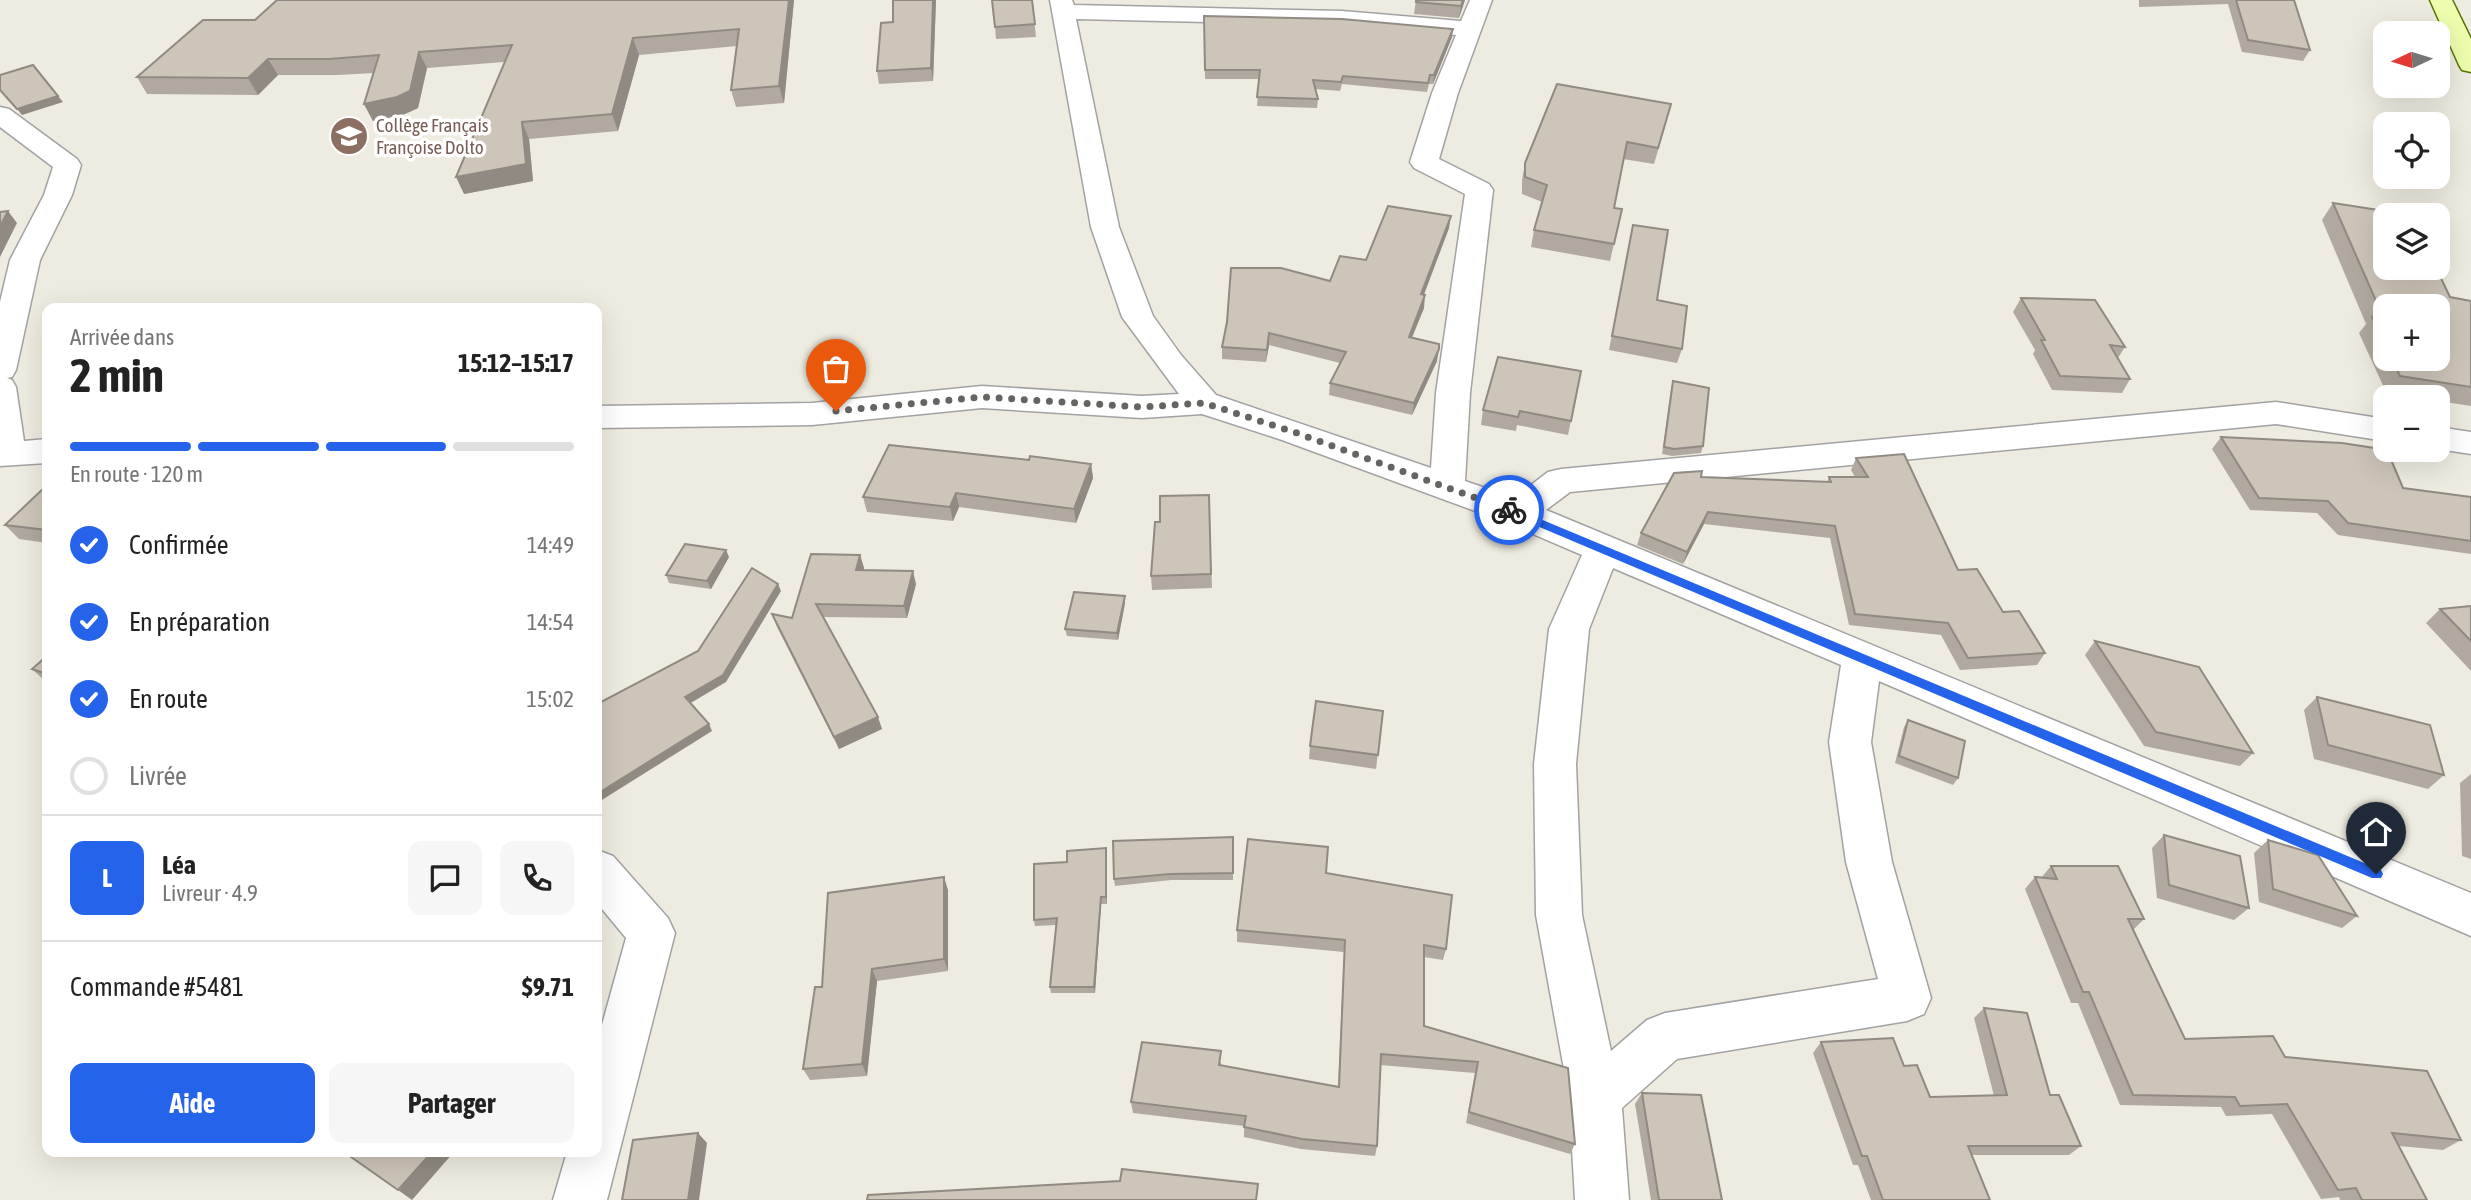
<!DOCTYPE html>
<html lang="fr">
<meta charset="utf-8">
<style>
:root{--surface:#fff;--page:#f6f6f6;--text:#222;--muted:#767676;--line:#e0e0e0;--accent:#2563eb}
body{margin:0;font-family:"Asap Condensed",sans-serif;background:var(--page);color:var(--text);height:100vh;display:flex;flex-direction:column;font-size:26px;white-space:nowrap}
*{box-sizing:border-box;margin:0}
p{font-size:23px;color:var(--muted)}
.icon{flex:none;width:38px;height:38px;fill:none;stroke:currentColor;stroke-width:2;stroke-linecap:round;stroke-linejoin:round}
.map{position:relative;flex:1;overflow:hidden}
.details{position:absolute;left:42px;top:303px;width:560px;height:854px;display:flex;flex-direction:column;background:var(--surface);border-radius:14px;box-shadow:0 7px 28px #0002}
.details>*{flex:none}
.needle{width:46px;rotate:266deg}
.controls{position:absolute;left:2373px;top:21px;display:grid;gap:14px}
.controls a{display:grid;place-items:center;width:77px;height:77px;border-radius:14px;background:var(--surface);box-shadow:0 7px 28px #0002;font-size:35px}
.pin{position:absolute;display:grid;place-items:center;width:60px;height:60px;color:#fff;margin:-72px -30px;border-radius:50% 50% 50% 0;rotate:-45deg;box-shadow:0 0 7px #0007}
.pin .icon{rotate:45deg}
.courier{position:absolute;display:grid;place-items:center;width:70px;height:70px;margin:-35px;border:5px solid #2563eb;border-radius:50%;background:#fff;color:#222;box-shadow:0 2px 9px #0007}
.summary em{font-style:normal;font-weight:700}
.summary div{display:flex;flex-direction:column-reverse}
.summary{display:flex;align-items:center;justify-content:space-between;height:119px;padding:0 28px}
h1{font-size:46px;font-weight:700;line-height:52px}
.bar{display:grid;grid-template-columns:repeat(4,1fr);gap:10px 7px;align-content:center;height:84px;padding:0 28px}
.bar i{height:9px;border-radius:5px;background:var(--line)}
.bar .current{background:var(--accent)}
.bar p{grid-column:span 4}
.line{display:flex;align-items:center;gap:18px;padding:0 28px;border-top:2px solid var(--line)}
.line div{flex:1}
.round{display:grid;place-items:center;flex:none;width:74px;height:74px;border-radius:14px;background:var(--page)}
ol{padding:0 28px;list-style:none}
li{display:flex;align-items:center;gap:21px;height:77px}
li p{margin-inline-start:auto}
li .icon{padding:7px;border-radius:50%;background:var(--accent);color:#fff;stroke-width:4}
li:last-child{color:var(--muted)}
li i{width:38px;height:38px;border:4px solid var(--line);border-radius:50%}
.primary-button{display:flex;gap:14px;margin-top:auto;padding:14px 28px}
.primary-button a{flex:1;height:80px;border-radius:14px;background:var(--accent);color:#fff;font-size:28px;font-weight:700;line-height:80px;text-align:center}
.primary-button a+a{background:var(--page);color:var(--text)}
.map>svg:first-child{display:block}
</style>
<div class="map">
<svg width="2471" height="1200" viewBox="0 0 2471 1200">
<rect width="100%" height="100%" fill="#eeebe0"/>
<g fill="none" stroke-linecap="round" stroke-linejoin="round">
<defs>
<g id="street">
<path d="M1050,0H1072L1074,5L1342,11L1461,21L1470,0H1492L1458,93L1439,159L1489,184L1493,190L1470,393L1465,481L1514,498L1548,472L1561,469L2276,402L2385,419V441L2276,424L1570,492L1546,510L2471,893V936L1879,681L1871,742L1892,862L1931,998L1924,1014L1907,1021L1677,1059L1622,1108L1629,1200H1575L1569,1097L1536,915L1534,764L1549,629L1582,555L1505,522L1282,440L1202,414L1142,418L982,408L812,425L597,428V406L812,403L982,386L1142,396L1179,394L1122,317L1091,227ZM1076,19L1342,25L1456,35L1432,93L1410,162L1414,168L1465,194L1436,393L1431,468L1216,395L1181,355L1153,316L1119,227ZM1613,568L1841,665L1829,742L1846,862L1878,979L1665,1013L1647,1020L1611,1051L1582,915L1576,764L1589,629Z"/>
<path d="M0,107L9,109L77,159L81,165L72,195L40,260L16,370L12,377L7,378L12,380L16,387L24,441L47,439V463L0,466V302L10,260L44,195L53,167L0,127Z"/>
<path d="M2438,427L2471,432V454L2438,449Z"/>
<path d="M597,850L613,856L668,918L675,933L607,1200H553L567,1152H597V1043L626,938L597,903Z"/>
</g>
<path id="secondary" d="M2430,0H2452L2471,39V72L2462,70L2459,65Z"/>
</defs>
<use href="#street" stroke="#a2a2a2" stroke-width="3"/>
<use href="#secondary" stroke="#577500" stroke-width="3"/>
<use href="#street" fill="#fff" fill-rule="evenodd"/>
<use href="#secondary" fill="#eefeae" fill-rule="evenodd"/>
</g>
<g fill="#b1a99f" fill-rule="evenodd">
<path d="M277,0H794L784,103L736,107L731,90L737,46L639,55L618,131L529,139L533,181L464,194L504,62L427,68L418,108L405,114L373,121L364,104L374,73L338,75H278L258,95L147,94L137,77L255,20Z"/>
<path d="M936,0L933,81L879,84L877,71Z"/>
<path d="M1032,0L1036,37L996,39L995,27Z"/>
<path d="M1416,0H1465L1459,18L1414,14Z"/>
<path d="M2139,0H2294L2310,50L2303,61L2242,52L2228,4L2139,7Z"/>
<path d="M1204,16L1452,37L1433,84H1429L1427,92L1342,84L1340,91L1315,89L1318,99L1317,108L1257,106L1259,79H1205Z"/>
<path d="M1667,120L1654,164L1623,159L1614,208L1622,209L1610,261L1531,247L1534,230L1542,202L1522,194V180L1525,163Z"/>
<path d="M2333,203L2450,297L2471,301V406L2438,401V397H2417L2386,392L2359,333L2366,324L2322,220ZM2385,306L2438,359H2385Z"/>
<path d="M1633,225L1657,300L1682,349L1677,363L1609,350Z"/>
<path d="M1449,228L1424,295V308L1412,338L1437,361L1412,415L1329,395L1330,383L1340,363L1269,345L1266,362L1222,359V347L1227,322L1330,281L1366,260Z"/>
<path d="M2021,298L2125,347L2118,358L2130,379L2122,393L2052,390L2033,354L2035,350L2013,312Z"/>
<path d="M1581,371L1568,435L1517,425L1516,431L1481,425L1483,410Z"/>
<path d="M1673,381L1703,446L1701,453L1672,456L1662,454L1671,389Z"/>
<path d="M2221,437L2403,488L2471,497V554L2338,535L2317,513L2250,510L2212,449Z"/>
<path d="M1856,458L1958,570L2003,612L2045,653L2037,665L1960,670L1941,635L1849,625L1830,538L1704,524L1683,564L1637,545L1641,533L1701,477L1827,482L1829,477H1855L1851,470Z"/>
<path d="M1091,464L1093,478L1076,523L959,507L953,521L867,512L863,497Z"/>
<path d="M47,485V543L19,539L5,525Z"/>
<path d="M1209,495L1212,588L1152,590L1151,576L1160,522Z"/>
<path d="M860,555L864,568L863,570L916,584L907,618L823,617L882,729L839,749L777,627L772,614L792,618Z"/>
<path d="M729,557L711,589L669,583L666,575Z"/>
<path d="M1125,603L1118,640L1067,636L1065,629Z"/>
<path d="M2471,606V671L2426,623L2440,609Z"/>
<path d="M2095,641L2253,753L2240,766L2144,746L2085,655Z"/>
<path d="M47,656V683L32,669Z"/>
<path d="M2317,697L2444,775L2428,789L2314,759L2304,710Z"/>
<path d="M1383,711L1376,769L1309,759L1310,746Z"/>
<path d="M1908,720L1958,778L1953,785L1895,763L1904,727Z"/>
<path d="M2471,774V859L2462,856L2460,783Z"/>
<path d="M2164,835L2249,908L2234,920L2157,898L2152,848Z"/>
<path d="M1233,837V880H1171L1115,886L1114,879Z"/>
<path d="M2268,840L2357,916L2342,928L2259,902L2254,853Z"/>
<path d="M1107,855V904H1101L1095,993H1051L1050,987L1056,925L1035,926L1034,920L1067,862Z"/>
<path d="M2051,866L2144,919L2133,930L2185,1039L2285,1057L2461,1140L2443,1150L2399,1146L2427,1200H2340L2339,1197L2321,1199L2272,1114L2226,1116L2221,1107L2120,1105L2078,1003H2071L2025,889L2035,877L2041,878Z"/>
<path d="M1326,873L1446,949L1443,960L1424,957V1026L1568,1068L1575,1144L1570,1154L1466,1123L1475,1073L1380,1065L1377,1146L1375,1156L1301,1149L1244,1137V1126L1133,1113L1131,1102L1221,1062V1065L1338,1087L1344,952L1237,942V930Z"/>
<path d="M948,890V971L877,981L867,1076L810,1080L803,1069L822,987Z"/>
<path d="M1984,1008L2050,1095L2081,1146L2069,1155H1972L1990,1200H1871L1858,1165H1853L1813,1053L1821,1042L1904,1066L1930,1097L1994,1096L1974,1018Z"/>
<path d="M1642,1093L1722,1200H1651L1635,1104Z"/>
</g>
<g fill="#908a82">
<path d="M789,0H794L784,103L779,86Z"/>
<path d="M933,0H936L933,81L931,68Z"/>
<path d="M1463,0H1465L1459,18L1461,6Z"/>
<path d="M1453,29L1452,37L1433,84L1434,75Z"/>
<path d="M633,38L639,55L618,131L612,114Z"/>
<path d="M419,52L427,68L418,108L405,114L373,121L364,104Z"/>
<path d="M268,59L278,75L258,95L248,78Z"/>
<path d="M58,96L63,102L22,115L17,109Z"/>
<path d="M522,122L529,139L533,181L464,194L456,177Z"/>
<path d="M8,211L17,223L0,257V226Z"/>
<path d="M1451,216L1449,228L1419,307L1421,294Z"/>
<path d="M1425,295L1424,308L1407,349L1409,337Z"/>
<path d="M1269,333V345L1266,362L1267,350Z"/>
<path d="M1439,349L1437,361L1412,415L1414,403Z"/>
<path d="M1091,464L1093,478L1076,523L1074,509Z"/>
<path d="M956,493L959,507L953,521L950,507Z"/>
<path d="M1708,512L1704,524L1683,564L1687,552Z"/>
<path d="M726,550L729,557L711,589L707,581Z"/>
<path d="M860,555L864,568L860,583L856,570Z"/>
<path d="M913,571L916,584L907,618L904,606Z"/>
<path d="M778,584L781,591L726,682L689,704L685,697Z"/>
<path d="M1125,596V603L1118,640L1117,633Z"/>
<path d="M878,717L882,729L839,749L834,737Z"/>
<path d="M709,724L712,731L597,803V794Z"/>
<path d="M1106,848L1107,855V904L1106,897Z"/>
<path d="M944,877L948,890V971L944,959Z"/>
<path d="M1101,897V904L1095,993L1094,987Z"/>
<path d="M872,969L877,981L867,1076L862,1064Z"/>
<path d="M698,1133L707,1143L699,1200H688Z"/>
<path d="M432,1152H454L412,1200L398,1190Z"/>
</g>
<g fill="#cec5b9" stroke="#908a82" stroke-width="2">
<path d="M277,0H789L779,86L731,90L739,29L633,38L612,114L522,122L526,164L456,177L512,45L419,52L410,91L397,97L364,104L379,55L329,59H268L248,78L137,77L203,20H255Z"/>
<path d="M893,0H933L931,68L877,71L881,23L893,22Z"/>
<path d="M992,0H1032L1035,24L995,27Z"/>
<path d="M1416,0H1463L1461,6L1416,2Z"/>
<path d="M2236,0H2294L2310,50L2248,40Z"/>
<path d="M1204,16L1342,19L1453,29L1434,75H1430L1428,83L1343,76L1341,82L1313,80L1318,99L1257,97L1260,70H1205Z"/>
<path d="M33,65L58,96L17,109L0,90V75Z"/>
<path d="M1557,84L1671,104L1658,148L1627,142L1614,208L1622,209L1614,244L1534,230L1547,185L1525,177V163Z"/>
<path d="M2333,203L2411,215H2385V268H2436L2450,297L2471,301V387L2400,376L2392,359H2438V306H2385V345L2372,317L2384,319Z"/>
<path d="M1388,206L1451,216L1421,294L1425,295L1409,337L1439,344V349L1414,403L1330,383L1346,352L1269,333L1267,350L1222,347L1227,322L1231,268H1281L1330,281L1340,256L1366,260Z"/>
<path d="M8,211L0,226V212Z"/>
<path d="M1633,225L1668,230L1657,300L1687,306L1682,349L1612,336Z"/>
<path d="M2021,298L2095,300L2125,347L2110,345L2130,379L2060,376L2041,340H2045Z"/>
<path d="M1498,357L1581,371L1571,421L1520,411L1518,417L1483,410Z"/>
<path d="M1673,381L1709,388L1703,446L1674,449L1664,447Z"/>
<path d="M2221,437L2342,443L2387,450L2403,488L2471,497V541L2348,523L2328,501L2259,498Z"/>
<path d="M889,445L1029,460L1030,456L1091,464L1074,509L956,493L950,507L863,497Z"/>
<path d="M1904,454L1958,570L1977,569L2003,612L2019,611L2045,653L1968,658L1948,623L1855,614L1835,526L1708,512L1687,552L1641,533L1674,473L1702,471L1701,477L1831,482L1829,477H1868L1856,458Z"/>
<path d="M47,485V530L5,525Z"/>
<path d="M1209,495L1211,574L1151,576L1155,522H1160V496Z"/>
<path d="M685,544L726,550L707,581L666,575Z"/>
<path d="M811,554L860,555L856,570L913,571L904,606L816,604L878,717L834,737L772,614L792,618Z"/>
<path d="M752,568L778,584L723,675L685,697L709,724L597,794V704L698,651Z"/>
<path d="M1074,592L1125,596L1117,633L1065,629Z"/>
<path d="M2471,606V641L2440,609Z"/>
<path d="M2095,641L2199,667L2253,753L2156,732Z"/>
<path d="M47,656V674L32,669Z"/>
<path d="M2317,697L2430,725L2444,775L2328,745Z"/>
<path d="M1316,701L1383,711L1378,755L1310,746Z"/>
<path d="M1908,720L1965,741L1958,778L1899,756Z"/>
<path d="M2164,835L2240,856L2249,908L2169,885Z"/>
<path d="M1233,837V873L1170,874L1114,879L1113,841Z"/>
<path d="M1248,839L1328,847L1326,873L1452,895L1446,949L1424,945V1026L1568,1068L1575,1144L1469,1112L1478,1062L1381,1054L1377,1146L1302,1139L1244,1127L1246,1116L1131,1102L1142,1042L1221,1051L1219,1065L1339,1087L1345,940L1237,930Z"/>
<path d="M2268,840L2318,855L2357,916L2273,889Z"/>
<path d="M1106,848V897H1101L1094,987H1050L1057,918L1034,920V864L1067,862V851Z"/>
<path d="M2051,866H2118L2144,919H2128L2185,1039L2273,1036L2285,1057L2427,1071L2461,1140L2392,1133L2427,1200H2362L2356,1188L2338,1190L2287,1104L2240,1106L2235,1097L2133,1095L2089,992H2083L2035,877L2057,879Z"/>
<path d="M944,877V959L872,969L862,1064L803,1069L815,987H822L828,893Z"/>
<path d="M1984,1008L2027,1013L2050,1095H2059L2081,1146H1968L1990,1200H1883L1867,1156H1862L1821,1042L1893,1038L1904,1066L1917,1065L1930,1097L2007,1095Z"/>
<path d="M1642,1093L1701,1095L1722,1200H1659Z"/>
<path d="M698,1133L688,1200H622L633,1140Z"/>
<path d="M344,1152H432L398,1190Z"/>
<path d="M1122,1169L1258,1184L1256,1200H867L868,1195L1120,1181Z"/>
</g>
<path fill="#2563eb" d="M1509,506L2381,870L2383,874L2381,878H2372L1506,513V507Z"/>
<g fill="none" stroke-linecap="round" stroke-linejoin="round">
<path stroke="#656460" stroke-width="7" stroke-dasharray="0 12.6" d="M836,411L982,397L1142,407L1204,403L1294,432L1509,510"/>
</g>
<defs>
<symbol id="school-disc" viewBox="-11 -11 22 22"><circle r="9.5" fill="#8d6e63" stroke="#fff"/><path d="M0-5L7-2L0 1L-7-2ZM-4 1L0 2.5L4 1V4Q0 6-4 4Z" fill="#fff"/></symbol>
</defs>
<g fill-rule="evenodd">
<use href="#school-disc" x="327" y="114" width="44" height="44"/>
</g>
<g text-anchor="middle" stroke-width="7" stroke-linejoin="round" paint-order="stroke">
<g font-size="19" fill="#785e54" stroke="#fff" text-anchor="start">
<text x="376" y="132">Collège Français<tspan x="376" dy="22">Françoise Dolto</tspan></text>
</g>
</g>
</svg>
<div class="controls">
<a><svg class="needle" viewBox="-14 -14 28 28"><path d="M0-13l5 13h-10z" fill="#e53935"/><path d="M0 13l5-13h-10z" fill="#767676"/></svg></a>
<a><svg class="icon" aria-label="locate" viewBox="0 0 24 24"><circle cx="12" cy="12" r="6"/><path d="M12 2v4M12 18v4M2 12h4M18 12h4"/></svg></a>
<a><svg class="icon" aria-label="layers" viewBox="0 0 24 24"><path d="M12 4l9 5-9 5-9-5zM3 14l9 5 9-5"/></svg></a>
<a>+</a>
<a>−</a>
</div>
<div class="pin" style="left:836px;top:411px;background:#ea580c"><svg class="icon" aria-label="bag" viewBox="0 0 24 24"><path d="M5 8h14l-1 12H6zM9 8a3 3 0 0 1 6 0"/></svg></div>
<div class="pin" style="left:2376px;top:874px;background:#1f2937"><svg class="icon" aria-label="home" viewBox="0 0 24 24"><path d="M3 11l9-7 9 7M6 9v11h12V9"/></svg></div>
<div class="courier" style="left:1509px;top:510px"><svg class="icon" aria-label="bike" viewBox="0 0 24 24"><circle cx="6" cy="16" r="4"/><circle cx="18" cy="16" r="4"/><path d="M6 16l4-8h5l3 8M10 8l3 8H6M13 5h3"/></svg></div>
<section class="details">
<div class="summary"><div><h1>2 min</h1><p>Arrivée dans</p></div><em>15:12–15:17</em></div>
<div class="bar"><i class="current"></i><i class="current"></i><i class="current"></i><i></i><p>En route · 120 m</p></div>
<ol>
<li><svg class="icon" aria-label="check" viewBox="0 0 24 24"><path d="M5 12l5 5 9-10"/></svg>Confirmée<p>14:49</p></li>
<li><svg class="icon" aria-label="check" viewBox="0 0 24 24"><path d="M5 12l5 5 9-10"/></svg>En préparation<p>14:54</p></li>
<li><svg class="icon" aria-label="check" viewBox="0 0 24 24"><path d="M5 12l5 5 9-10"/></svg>En route<p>15:02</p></li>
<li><i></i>Livrée</li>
</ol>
<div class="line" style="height:126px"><b class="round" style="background:var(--accent);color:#fff">L</b><div><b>Léa</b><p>Livreur · 4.9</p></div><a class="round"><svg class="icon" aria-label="chat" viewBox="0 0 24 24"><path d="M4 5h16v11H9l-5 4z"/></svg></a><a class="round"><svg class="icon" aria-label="phone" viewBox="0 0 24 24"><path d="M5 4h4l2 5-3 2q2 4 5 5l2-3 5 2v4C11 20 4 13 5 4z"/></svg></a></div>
<div class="line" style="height:91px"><div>Commande #5481</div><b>$9.71</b></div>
<div class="primary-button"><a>Aide</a><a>Partager</a></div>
</section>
</div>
